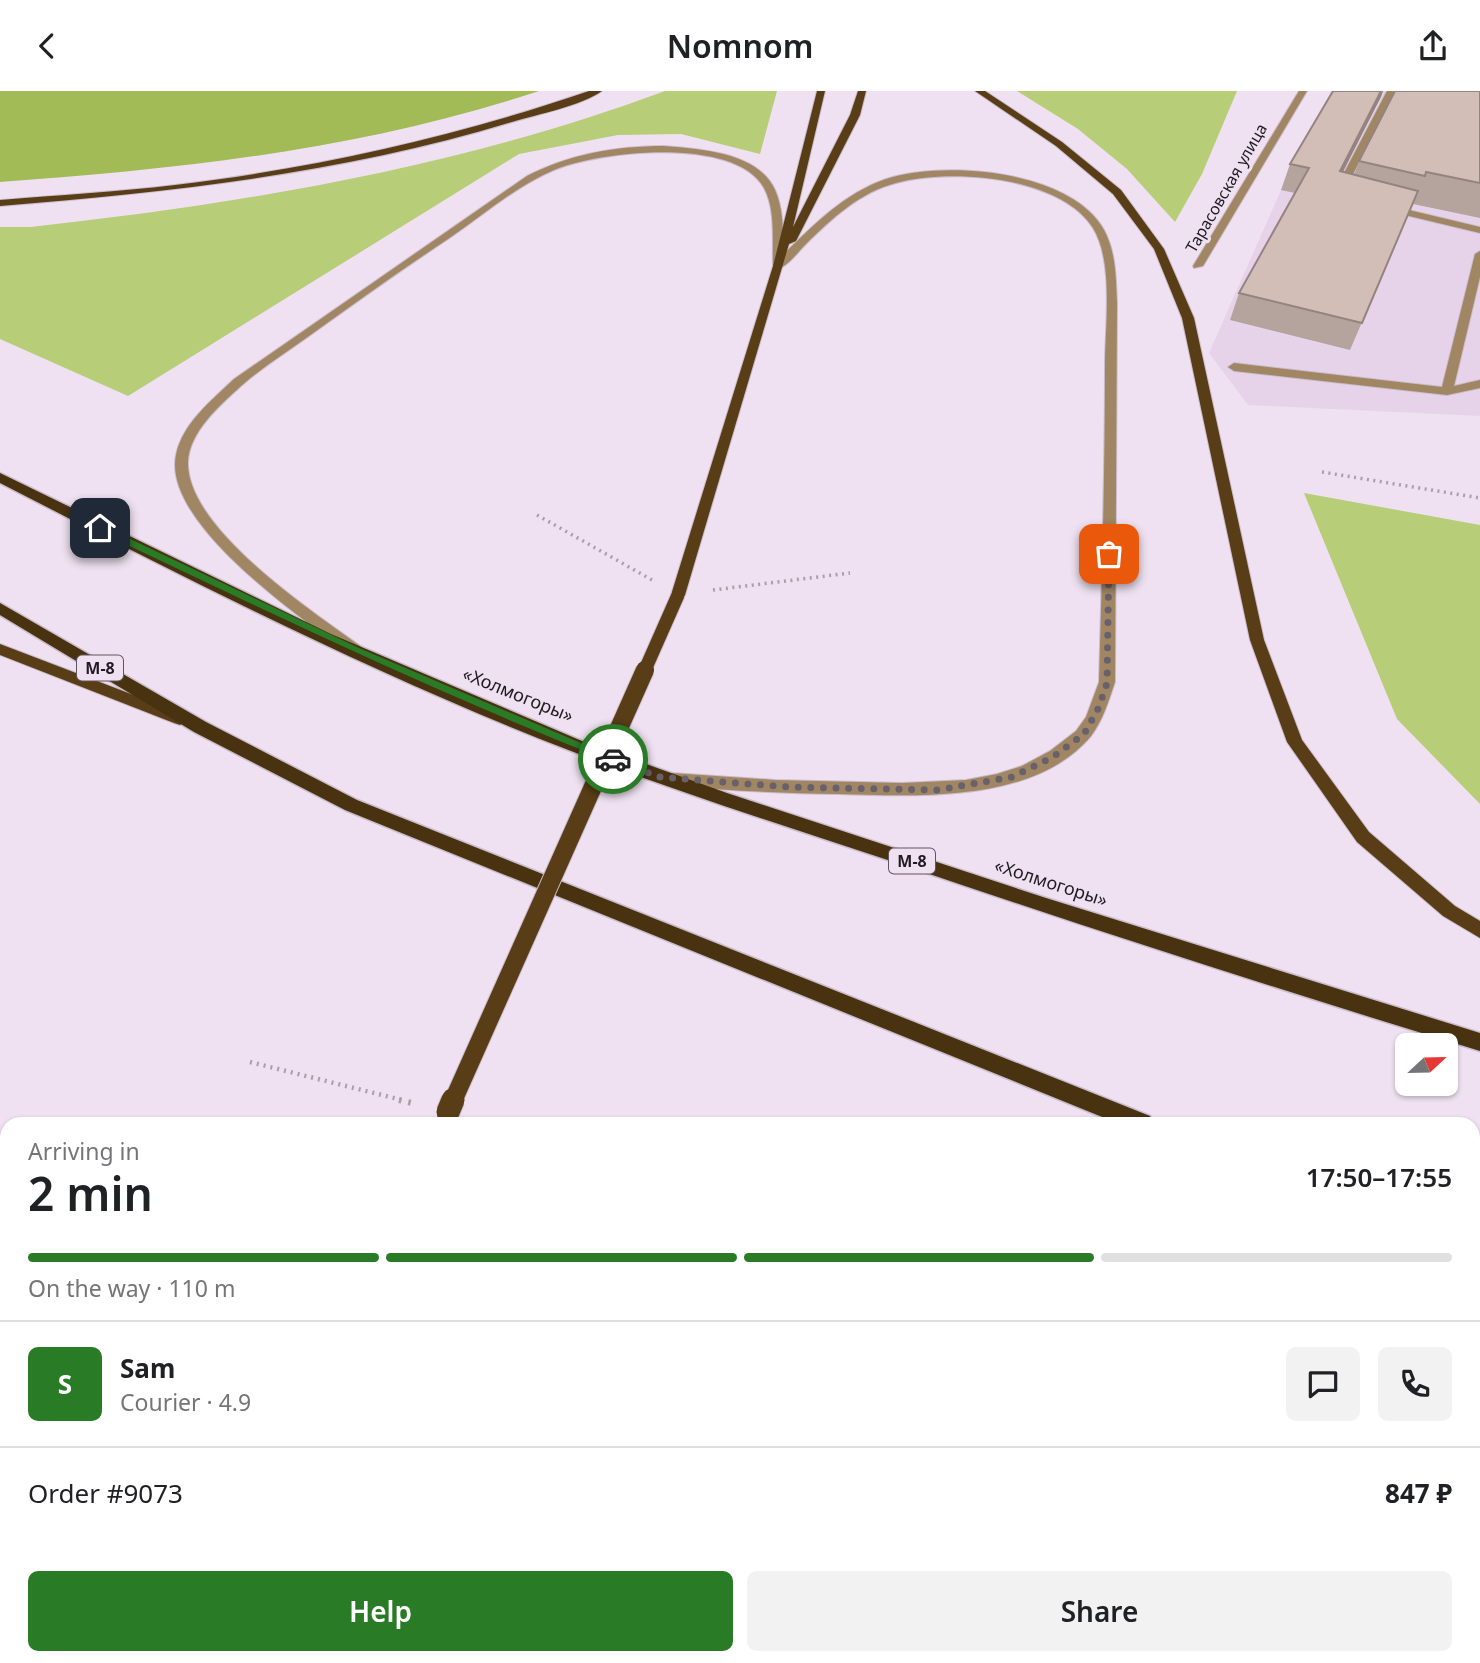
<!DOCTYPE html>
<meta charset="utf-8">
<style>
:root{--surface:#fff;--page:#f2f2f2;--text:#202124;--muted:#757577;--line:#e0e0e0;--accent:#297b26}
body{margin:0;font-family:"Noto Sans",sans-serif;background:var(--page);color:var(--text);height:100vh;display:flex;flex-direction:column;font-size:26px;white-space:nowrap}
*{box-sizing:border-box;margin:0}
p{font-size:23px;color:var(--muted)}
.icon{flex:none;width:38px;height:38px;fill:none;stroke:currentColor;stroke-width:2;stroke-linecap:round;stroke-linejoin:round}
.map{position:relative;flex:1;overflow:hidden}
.side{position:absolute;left:0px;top:1026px;width:1480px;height:548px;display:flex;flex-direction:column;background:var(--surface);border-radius:21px 21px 0 0;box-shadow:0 2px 5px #0004}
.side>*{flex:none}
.needle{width:46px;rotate:68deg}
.buttons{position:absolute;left:1395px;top:942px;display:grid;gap:14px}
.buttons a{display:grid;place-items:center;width:63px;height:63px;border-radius:10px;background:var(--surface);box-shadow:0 2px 5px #0004;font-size:35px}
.pin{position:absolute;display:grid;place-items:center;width:60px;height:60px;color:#fff;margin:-30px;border-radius:14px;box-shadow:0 4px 10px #0006}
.courier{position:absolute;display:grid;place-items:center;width:70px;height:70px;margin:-35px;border:5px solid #297b26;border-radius:50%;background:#fff;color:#222;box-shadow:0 2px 9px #0007}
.summary em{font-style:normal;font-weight:600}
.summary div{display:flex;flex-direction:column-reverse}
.summary{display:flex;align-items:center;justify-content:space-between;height:119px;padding:0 28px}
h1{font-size:46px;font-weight:600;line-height:52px}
.bar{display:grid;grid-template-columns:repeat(4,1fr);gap:10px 7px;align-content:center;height:84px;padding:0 28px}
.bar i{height:9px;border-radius:5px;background:var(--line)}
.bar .on{background:var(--accent)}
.bar p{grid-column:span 4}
.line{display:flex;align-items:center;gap:18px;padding:0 28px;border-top:2px solid var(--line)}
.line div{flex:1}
.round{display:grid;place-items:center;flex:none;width:74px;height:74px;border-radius:10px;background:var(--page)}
.action{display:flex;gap:14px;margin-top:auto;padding:14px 28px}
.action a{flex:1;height:80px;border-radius:10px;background:var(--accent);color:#fff;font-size:28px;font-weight:600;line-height:80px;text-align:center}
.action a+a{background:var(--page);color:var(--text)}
header{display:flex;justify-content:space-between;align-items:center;height:91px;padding:0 28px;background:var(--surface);font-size:32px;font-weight:600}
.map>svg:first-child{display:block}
</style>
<header><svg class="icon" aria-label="back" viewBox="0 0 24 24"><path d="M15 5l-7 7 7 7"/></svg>Nomnom<svg class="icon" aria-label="share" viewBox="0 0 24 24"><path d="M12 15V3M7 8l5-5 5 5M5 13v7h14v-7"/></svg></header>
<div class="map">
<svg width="1480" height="1572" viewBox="0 0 1480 1572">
<rect width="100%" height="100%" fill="#efe1f1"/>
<path fill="#e7d3e9" d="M1338,0H1480V325L1248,314L1209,262L1281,99Z"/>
<g fill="#b8cd78">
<path d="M665,0H777L760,63L681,43L618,44L519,63L128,305L0,248V136H31C247,112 461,76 665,0Z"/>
<path d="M1017,0H1237L1202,83L1175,131L1127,78L1078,38Z"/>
<path d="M1304,402L1480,434V713L1397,628Z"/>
</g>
<path fill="#a3bb57" d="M0,0H539C364,58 183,78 0,91Z"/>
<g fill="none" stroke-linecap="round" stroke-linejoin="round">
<defs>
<g id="service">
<path d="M1387,0H1395L1344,101L1335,103L1334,101Z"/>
<path d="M1388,114L1480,136V142L1384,119L1383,117Z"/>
<path d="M1480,160V186L1454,295L1480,289V297L1447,304L1234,280L1228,276L1234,272L1442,296L1475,163Z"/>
</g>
<path id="minor" d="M1299,0H1307L1203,175L1194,177L1193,175Z"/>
<g id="tertiary">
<path d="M664,55C700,58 758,61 775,99C784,119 783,143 783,164C813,134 845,102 886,88C944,69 1071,79 1104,139C1116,161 1116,188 1117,212L1115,591C1109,609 1103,629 1091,645C1034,713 917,705 838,703C782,702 727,700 672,694L664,688L672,682L775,689L902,692L966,689L997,683L1022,675L1050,660L1076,640L1086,626L1099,591C1102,485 1105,379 1105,273C1105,235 1114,171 1093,137C1060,85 950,77 896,92C860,101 831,128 805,154C797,162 789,174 778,178L773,175C772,151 776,119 764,97C735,45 600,60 554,79C516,95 482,125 448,148C401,179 355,212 309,245C287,261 261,277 241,295C220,314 189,341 188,371C186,437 312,520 360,555L363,559L360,563H350C302,527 162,432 176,364C182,333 212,309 234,288L527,85C570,63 616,55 664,55Z"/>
<path d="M136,1566H164L162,1572H134Z"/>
</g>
<g id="primary">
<path d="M589,0H602C581,15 538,23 512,31C345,82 173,101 0,115V109C58,104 117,101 175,94C316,77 455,46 589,0Z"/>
<path d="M817,0H825L793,136L850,24L858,0H866L860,24L796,150L789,153L685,504L683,507H673L671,504L773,175Z"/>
<path d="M975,0H985L1062,51L1121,99L1164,158L1194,227L1264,549L1302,649L1369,741L1455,815L1480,830V847L1443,825L1357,751L1287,651L1250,549L1182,227L1154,158L1113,103L1056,55Z"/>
<path d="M0,553L186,624L188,628L180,634L174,632L0,564Z"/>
<path d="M7,1474V1500L0,1502V1476Z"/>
<path d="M284,1566H310L311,1572H285Z"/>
</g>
<g id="trunk">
<path d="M0,382L331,543L582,650L727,702L1046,807L1480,942V960C1287,901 1094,839 903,774C791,737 680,702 571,660C374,584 187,488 0,392Z"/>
<path d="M0,512L206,631L357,709L1150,1025L1153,1032H1117L345,719L194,641L0,524Z"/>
<path d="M1474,1139L1480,1141V1165L1474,1163Z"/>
</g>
</defs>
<use href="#service" stroke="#cabdcc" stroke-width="2"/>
<use href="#minor" stroke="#cabdcc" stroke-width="2"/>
<use href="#tertiary" stroke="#cabdcc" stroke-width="2"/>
<use href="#primary" stroke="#cabdcc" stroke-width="2"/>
<use href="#trunk" stroke="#cabdcc" stroke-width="3"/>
<g stroke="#a99eaa" stroke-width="3.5" stroke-dasharray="2 4.5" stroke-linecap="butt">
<path d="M1322,381L1480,407"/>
<path d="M537,424L652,489"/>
<path d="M713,499L850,482"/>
</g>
<path stroke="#a99eaa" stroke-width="4.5" stroke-dasharray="2 5" stroke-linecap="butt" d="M250,971L406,1010"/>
<path stroke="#a99eaa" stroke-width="6" stroke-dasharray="2.5 7" stroke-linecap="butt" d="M399,1009L416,1013"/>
<use href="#service" fill="#a18664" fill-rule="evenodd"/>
<use href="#minor" fill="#a18664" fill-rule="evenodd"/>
<use href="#tertiary" fill="#a18664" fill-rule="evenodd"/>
<use href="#primary" fill="#583d16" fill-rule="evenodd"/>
<use href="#trunk" fill="#493210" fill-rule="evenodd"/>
<defs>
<path id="primary-bridge-far2" d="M644,581L678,504"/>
<path id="primary-bridge-far1" d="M453,1010L645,579"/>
<path id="primary-bridge" d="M448,1021L453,1009"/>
</defs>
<use href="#primary-bridge-far2" stroke="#cabdcc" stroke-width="15" stroke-linecap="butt"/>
<use href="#primary-bridge-far1" stroke="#cabdcc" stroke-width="20" stroke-linecap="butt"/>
<use href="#primary-bridge" stroke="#cabdcc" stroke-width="25" stroke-linecap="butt"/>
<use href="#primary-bridge-far2" stroke="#583d16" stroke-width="13"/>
<use href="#primary-bridge-far1" stroke="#583d16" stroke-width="18"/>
<use href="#primary-bridge" stroke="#583d16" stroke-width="23"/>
</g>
<path fill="#b5a39d" d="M1333,0H1383L1343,81L1354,84L1359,70L1480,0V127L1413,113L1350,259L1230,229L1239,202L1295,102L1281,99L1290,73Z"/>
<path fill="#948480" d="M1381,0H1383L1381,6L1330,106L1340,80Z"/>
<g fill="#d3bdb7" stroke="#948480" stroke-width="2">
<path d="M1333,0H1381L1340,80L1418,100L1362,232L1239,202L1309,77L1290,73Z"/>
<path d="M1395,0H1480V92L1426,81L1425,85L1359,70Z"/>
</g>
<path fill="#297b26" d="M96,435H103L359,557L618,668L609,670C435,601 266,520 96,439Z"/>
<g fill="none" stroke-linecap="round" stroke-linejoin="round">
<path stroke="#68606a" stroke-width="7" stroke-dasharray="0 12.6" d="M613,668L659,686L788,696L937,699L1012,686L1053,666L1084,643L1099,616L1107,592L1109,463"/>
</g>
<g text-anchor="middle" stroke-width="6" stroke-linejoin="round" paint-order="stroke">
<g font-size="16" fill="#201b21" stroke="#efe1f1">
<text transform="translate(1226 97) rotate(-60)" y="6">Тарасовская улица</text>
</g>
<g fill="#efe1f1" stroke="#5e565f" stroke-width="2">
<rect x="77" y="564.5" width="46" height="25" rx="5"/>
<rect x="889" y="757.5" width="46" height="25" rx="5"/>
</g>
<g font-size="16" font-weight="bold" fill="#201b21">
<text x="100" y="583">М-8</text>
<text x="912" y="776">М-8</text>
</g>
<g font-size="18" fill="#201b21" stroke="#efe1f1">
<text transform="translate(518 604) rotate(22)" y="6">«Холмогоры»</text>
<text transform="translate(1051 792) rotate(18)" y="6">«Холмогоры»</text>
</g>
</g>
</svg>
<div class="buttons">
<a><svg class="needle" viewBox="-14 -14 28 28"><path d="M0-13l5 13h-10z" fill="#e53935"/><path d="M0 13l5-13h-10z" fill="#757577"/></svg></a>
</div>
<div class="pin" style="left:1109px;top:463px;background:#ea580c"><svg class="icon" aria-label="bag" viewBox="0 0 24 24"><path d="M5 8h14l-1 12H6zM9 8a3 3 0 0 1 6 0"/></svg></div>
<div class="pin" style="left:100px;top:437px;background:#1f2937"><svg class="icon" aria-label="home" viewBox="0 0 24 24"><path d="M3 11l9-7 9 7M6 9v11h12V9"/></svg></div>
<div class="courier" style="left:613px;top:668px"><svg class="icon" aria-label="car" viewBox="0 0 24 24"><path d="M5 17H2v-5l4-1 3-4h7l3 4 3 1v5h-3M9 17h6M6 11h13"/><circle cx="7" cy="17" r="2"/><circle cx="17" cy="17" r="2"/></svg></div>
<section class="side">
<div class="summary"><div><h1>2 min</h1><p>Arriving in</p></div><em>17:50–17:55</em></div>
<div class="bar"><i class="on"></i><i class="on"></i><i class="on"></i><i></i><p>On the way · 110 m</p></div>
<div class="line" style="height:126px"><b class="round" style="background:var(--accent);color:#fff">S</b><div><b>Sam</b><p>Courier · 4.9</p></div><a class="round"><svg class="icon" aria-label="chat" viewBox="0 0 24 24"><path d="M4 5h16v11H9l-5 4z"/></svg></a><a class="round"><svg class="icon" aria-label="phone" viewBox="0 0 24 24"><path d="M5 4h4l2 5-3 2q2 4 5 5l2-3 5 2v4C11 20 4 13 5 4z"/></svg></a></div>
<div class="line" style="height:91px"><div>Order #9073</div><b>847 ₽</b></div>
<div class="action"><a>Help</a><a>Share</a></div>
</section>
</div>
